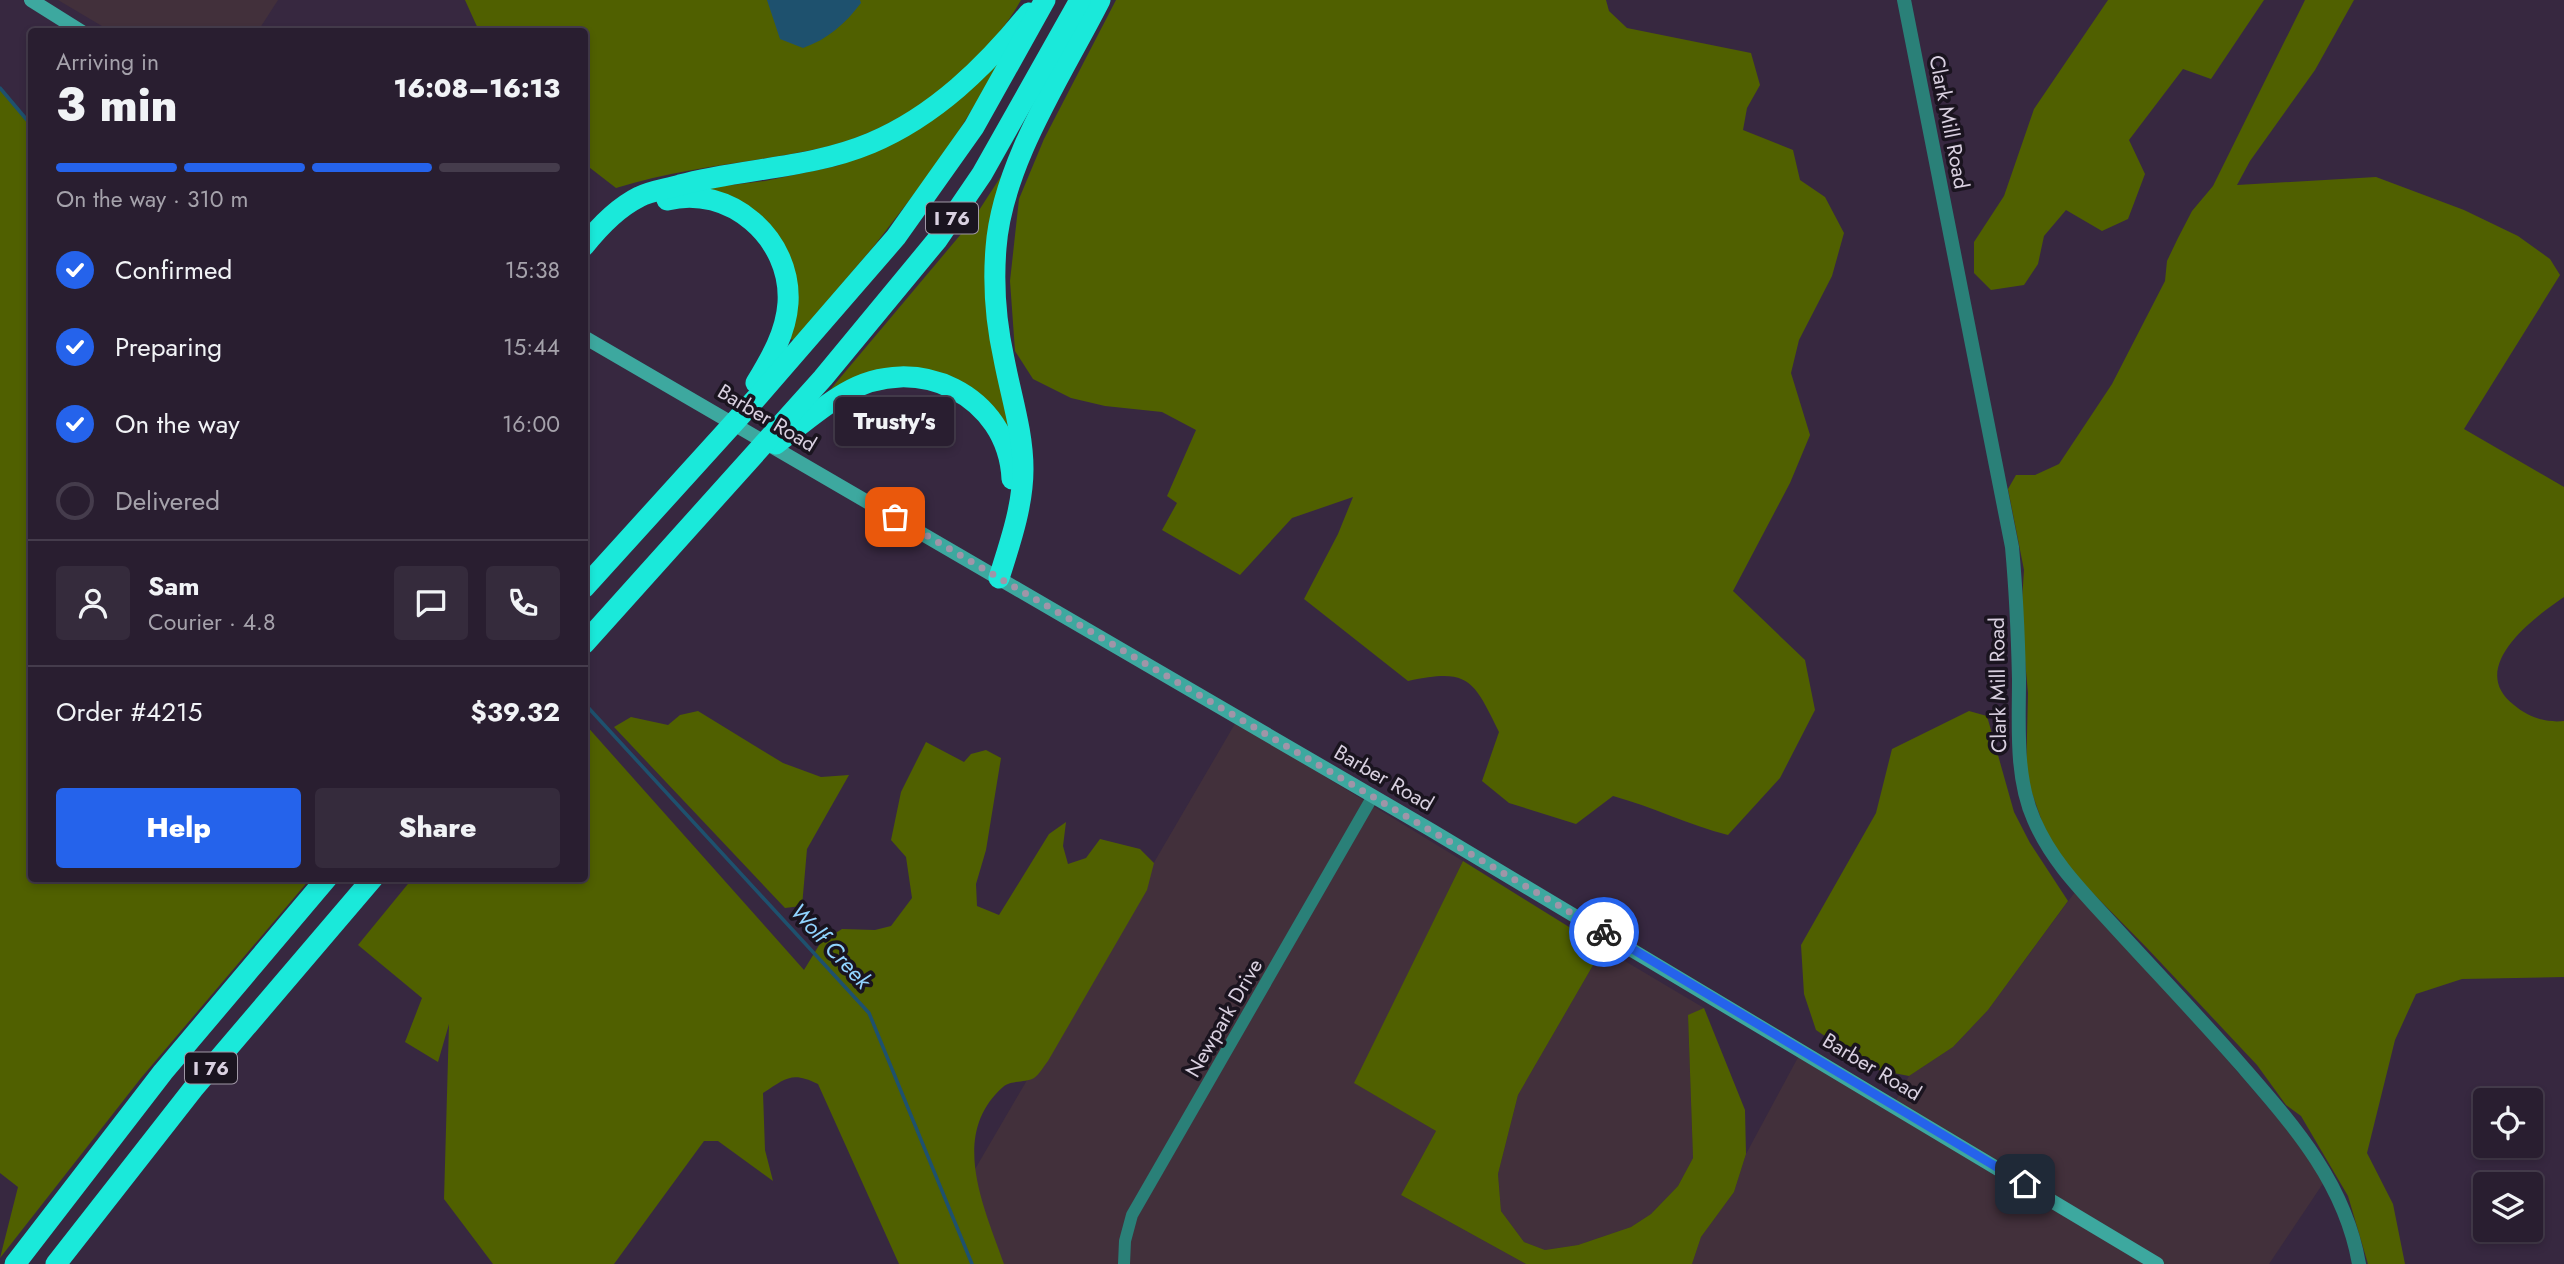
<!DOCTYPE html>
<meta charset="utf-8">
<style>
:root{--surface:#291e30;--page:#352b3c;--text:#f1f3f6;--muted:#a5a2ab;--line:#453c4c;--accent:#2563eb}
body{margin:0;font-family:Jost,sans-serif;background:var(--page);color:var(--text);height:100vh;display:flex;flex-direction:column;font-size:26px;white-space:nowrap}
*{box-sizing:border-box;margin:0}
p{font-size:23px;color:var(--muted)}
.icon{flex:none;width:38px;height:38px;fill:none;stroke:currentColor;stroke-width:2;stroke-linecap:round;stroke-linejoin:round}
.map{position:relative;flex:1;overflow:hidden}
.sheet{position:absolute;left:28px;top:28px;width:560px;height:854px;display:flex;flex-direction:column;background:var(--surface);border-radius:7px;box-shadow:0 4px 10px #0003,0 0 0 2px var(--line)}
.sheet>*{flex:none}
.tools{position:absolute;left:2473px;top:1088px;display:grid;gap:14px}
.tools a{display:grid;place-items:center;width:70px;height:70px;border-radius:7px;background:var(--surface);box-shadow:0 4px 10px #0003,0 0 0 2px var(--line);font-size:35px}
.pin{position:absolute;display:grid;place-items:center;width:60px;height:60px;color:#fff;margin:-30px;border-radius:14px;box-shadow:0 4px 10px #0006}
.courier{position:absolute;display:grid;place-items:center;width:70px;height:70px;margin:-35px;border:5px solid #2563eb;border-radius:50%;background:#fff;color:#222;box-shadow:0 2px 9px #0007}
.bubble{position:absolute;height:49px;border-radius:7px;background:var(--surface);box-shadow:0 4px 10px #0003,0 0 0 2px var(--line);font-size:23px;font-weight:800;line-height:49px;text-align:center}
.head em{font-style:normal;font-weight:800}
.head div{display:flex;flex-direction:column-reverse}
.head{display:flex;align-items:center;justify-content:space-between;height:119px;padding:0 28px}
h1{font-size:46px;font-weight:800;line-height:52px}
.bar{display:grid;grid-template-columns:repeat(4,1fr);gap:10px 7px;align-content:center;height:84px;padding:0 28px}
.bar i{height:9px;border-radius:5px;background:var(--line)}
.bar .on{background:var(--accent)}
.bar p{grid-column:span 4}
.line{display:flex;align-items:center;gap:18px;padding:0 28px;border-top:2px solid var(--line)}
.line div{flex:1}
.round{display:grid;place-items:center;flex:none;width:74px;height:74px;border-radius:7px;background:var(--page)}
ol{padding:0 28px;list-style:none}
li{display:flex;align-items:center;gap:21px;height:77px}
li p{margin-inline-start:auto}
li .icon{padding:7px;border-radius:50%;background:var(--accent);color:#fff;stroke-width:4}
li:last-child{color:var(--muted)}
li i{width:38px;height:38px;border:4px solid var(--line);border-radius:50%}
.action{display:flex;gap:14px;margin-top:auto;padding:14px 28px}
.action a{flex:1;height:80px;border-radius:7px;background:var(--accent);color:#fff;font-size:28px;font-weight:800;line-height:80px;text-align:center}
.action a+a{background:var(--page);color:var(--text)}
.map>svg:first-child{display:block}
</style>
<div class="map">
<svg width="2564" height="1264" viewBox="0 0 2564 1264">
<rect width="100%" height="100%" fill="#372840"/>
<g fill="#42303b">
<path d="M58,0H278L258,31L112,32Z"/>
<path d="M1236,722L1463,861L1355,1083L1436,1131L1401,1195L1526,1264H972L950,1212Z"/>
<path d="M2078,888L2328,1176L2269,1264H1692L1701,1237L1734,1192L1746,1154L1802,1050L1894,1104L1909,1076L1953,1047L1988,1010Z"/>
<path d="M1603,948L1704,1008L1688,1016L1693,1158L1678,1186L1651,1214L1631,1227L1578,1245L1545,1250L1524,1242L1501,1211L1498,1174L1518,1095Z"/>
</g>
<g fill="#506000">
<path d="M465,0H1021C982,69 902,129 825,147C755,163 685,166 616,188L585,164L584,32L479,31Z"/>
<path d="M1116,0H1606L1609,11L1627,28L1751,53L1760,85L1747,108L1743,130L1793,150L1800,180L1825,197L1844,233L1832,276L1799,340L1791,373L1810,435L1790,483L1733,591L1805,660L1815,710L1780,778L1728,835C1689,825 1653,807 1613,796L1576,824L1509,803L1482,781L1499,732C1473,679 1469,668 1408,681L1304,599L1338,534L1353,497L1292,518L1240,575L1162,530L1177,503L1167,496L1196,430L1162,412L1105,406L1071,398L1033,379L1015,351L1010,281L1019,199L1044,139Z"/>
<path d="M2108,0H2264L2211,79L2183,69L2129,140L2145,174L2128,219L2102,231L2066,210L2044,236L2038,264L2024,285L1991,290L1974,273V242L2004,196L2034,109Z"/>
<path d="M2305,0H2354L2315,70L2250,161L2237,185L2376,177L2464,210L2518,236L2550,259L2560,275L2464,429L2564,487V597C2533,618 2466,668 2514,705C2528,717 2545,723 2564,721V977L2462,979L2416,994L2395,1040L2367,1153L2393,1204L2405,1264H2368L2348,1196L2301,1116L2286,1105L2257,1065L2147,948L2069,869L2046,833L2026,776L2028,693L2021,616L2024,570L2008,489L2016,475H2035L2059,464L2112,384L2165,281L2167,261L2178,238L2192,211L2213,186Z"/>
<path d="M1008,52L941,159L874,246L794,340L790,339L788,256L705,195L708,188L765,181L837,166L888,146Z"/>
<path d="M0,88L32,126V878L310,879L141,1078L0,1258L18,1187L0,1173Z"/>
<path d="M1009,164L995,222L1018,455L943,377L819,403L972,221Z"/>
<path d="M698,711L783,763L821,777L849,775L807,849L802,906L785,908L614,727L631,717L668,725L680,715Z"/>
<path d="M1969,711L1987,716L2014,812L2030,843L2068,901L1988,1010L1953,1047L1909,1076L1873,1069L1816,1030L1804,994L1801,945L1876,813L1892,749Z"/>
<path d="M585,724L804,970L821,942L842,929L875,930L891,926L912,898L906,857L891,840L901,792L926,742L964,762L971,754L986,750L1001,758L986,850L976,884L977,906L999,915L1049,834L1066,822L1063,846L1068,864L1086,858L1100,839L1140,849L1154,863L1147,890L1048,1061C1044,1066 1039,1075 1034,1078C1025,1083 1011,1080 1003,1087C949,1135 984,1207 1004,1264H899L818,1084C792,1071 786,1078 763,1093L765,1150L773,1181L718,1141H704L614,1264H493L444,1199L449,1024L438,1062L405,1042L422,998L358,945L412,879L584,878Z"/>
<path d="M1463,861L1603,948L1518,1095L1498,1174L1501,1211L1524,1242L1545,1250L1578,1245L1631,1227L1651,1214L1678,1186L1693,1158L1688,1015L1704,1008L1745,1110L1746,1154L1734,1192L1701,1237L1692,1264H1526L1401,1195L1436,1131L1354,1083Z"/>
</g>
<path fill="#1e516e" d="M767,0H860L861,3C845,24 828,39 803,48L780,39Z"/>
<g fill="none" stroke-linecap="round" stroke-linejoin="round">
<g stroke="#1e516e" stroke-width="3.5">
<path d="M0,88L32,126"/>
<path d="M584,703L869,1013L972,1264"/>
</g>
<path stroke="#2a8078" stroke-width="12" d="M1124,1264L1125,1241L1132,1215L1373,796"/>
<path stroke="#2a8078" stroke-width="14" d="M1904,0L2012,547C2016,591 2018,635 2019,679C2019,726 2015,777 2034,820C2052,862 2083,892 2113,925C2156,972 2200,1018 2242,1066C2294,1126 2345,1183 2359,1264"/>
<g stroke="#3da89f" stroke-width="14">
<path d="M31,0L82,32"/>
<path d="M584,337L1431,830L2157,1264"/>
</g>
<g stroke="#1ae9da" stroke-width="21">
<path d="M667,200C729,184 792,238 788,303C786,333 771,358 756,383"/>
<path d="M584,246C599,227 617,208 639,197C650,191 667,189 680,185C743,168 809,169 871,143C935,116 986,66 1029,13"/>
<path d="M776,444C798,427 821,407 845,393C916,351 1008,395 1012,479"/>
<path d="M999,578C1010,543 1023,506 1023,469C1023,432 1011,396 1004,359C996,323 993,285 996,248C1002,164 1062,75 1100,0"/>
<path d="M584,588L760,394L896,237L974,127L1045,0"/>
<path d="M584,644L823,378L937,240L982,174L1080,0"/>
<path d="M15,1264L163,1072L327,878"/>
<path d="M56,1264L193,1089L373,878"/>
</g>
</g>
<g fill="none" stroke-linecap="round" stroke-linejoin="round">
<path stroke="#a095a8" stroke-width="7" stroke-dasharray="0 12.6" d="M895,517L1604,932"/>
<path stroke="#2563eb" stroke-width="9" d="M1604,932L2025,1184"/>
</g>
<g text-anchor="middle" stroke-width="7" stroke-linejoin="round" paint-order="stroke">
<g fill="#1a141f" stroke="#a098a6" stroke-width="2">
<rect x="926" y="202.5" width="52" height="31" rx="5"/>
<rect x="185" y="1052.5" width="52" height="31" rx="5"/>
</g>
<g font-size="19" font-weight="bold" fill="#d9d0e0">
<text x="952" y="225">I 76</text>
<text x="211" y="1075">I 76</text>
</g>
<g font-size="21" fill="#d9d0e0" stroke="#1a141f">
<text transform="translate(1949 122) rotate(79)" y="7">Clark Mill Road</text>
<text transform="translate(767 418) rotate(31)" y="7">Barber Road</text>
<text transform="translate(1998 685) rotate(-91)" y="7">Clark Mill Road</text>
<text transform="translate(1384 778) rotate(30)" y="7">Barber Road</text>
<text transform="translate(1224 1018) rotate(-60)" y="7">Newpark Drive</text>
<text transform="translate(1872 1067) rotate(31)" y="7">Barber Road</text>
</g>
<g font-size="23" font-style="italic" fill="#91d4ff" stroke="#1a141f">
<text transform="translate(831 946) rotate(47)" y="8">Wolf Creek</text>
</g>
</g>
</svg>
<div class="tools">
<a><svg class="icon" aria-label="locate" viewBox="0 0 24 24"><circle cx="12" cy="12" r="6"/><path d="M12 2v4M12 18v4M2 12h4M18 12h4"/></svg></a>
<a><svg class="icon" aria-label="layers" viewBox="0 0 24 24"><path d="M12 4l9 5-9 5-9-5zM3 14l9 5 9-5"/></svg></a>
</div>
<div class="pin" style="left:895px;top:517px;background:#ea580c"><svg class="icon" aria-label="bag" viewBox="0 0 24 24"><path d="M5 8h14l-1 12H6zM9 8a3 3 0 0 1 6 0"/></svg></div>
<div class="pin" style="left:2025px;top:1184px;background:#1f2937"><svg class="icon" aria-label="home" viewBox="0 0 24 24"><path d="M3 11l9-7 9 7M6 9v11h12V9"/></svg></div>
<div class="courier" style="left:1604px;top:932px"><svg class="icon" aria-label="bike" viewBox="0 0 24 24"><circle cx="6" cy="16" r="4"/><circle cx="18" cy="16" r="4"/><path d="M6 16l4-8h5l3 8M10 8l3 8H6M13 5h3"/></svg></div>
<div class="bubble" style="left:835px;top:397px;width:119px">Trusty's</div>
<section class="sheet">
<div class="head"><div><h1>3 min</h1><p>Arriving in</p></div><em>16:08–16:13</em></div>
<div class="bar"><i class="on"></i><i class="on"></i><i class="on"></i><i></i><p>On the way · 310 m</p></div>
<ol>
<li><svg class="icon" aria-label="check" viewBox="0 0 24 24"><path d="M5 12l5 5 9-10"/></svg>Confirmed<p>15:38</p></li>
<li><svg class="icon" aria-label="check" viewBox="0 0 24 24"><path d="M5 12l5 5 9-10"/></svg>Preparing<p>15:44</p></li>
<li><svg class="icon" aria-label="check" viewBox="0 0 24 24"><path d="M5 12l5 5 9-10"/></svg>On the way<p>16:00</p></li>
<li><i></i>Delivered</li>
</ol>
<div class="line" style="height:126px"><a class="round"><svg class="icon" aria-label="person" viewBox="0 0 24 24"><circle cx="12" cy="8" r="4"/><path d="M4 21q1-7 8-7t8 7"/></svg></a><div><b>Sam</b><p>Courier · 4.8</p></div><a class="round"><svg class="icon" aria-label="chat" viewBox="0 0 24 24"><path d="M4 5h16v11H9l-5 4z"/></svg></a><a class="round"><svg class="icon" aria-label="phone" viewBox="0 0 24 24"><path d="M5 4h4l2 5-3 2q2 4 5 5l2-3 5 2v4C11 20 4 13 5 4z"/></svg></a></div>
<div class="line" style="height:91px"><div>Order #4215</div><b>$39.32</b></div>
<div class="action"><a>Help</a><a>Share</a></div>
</section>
</div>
